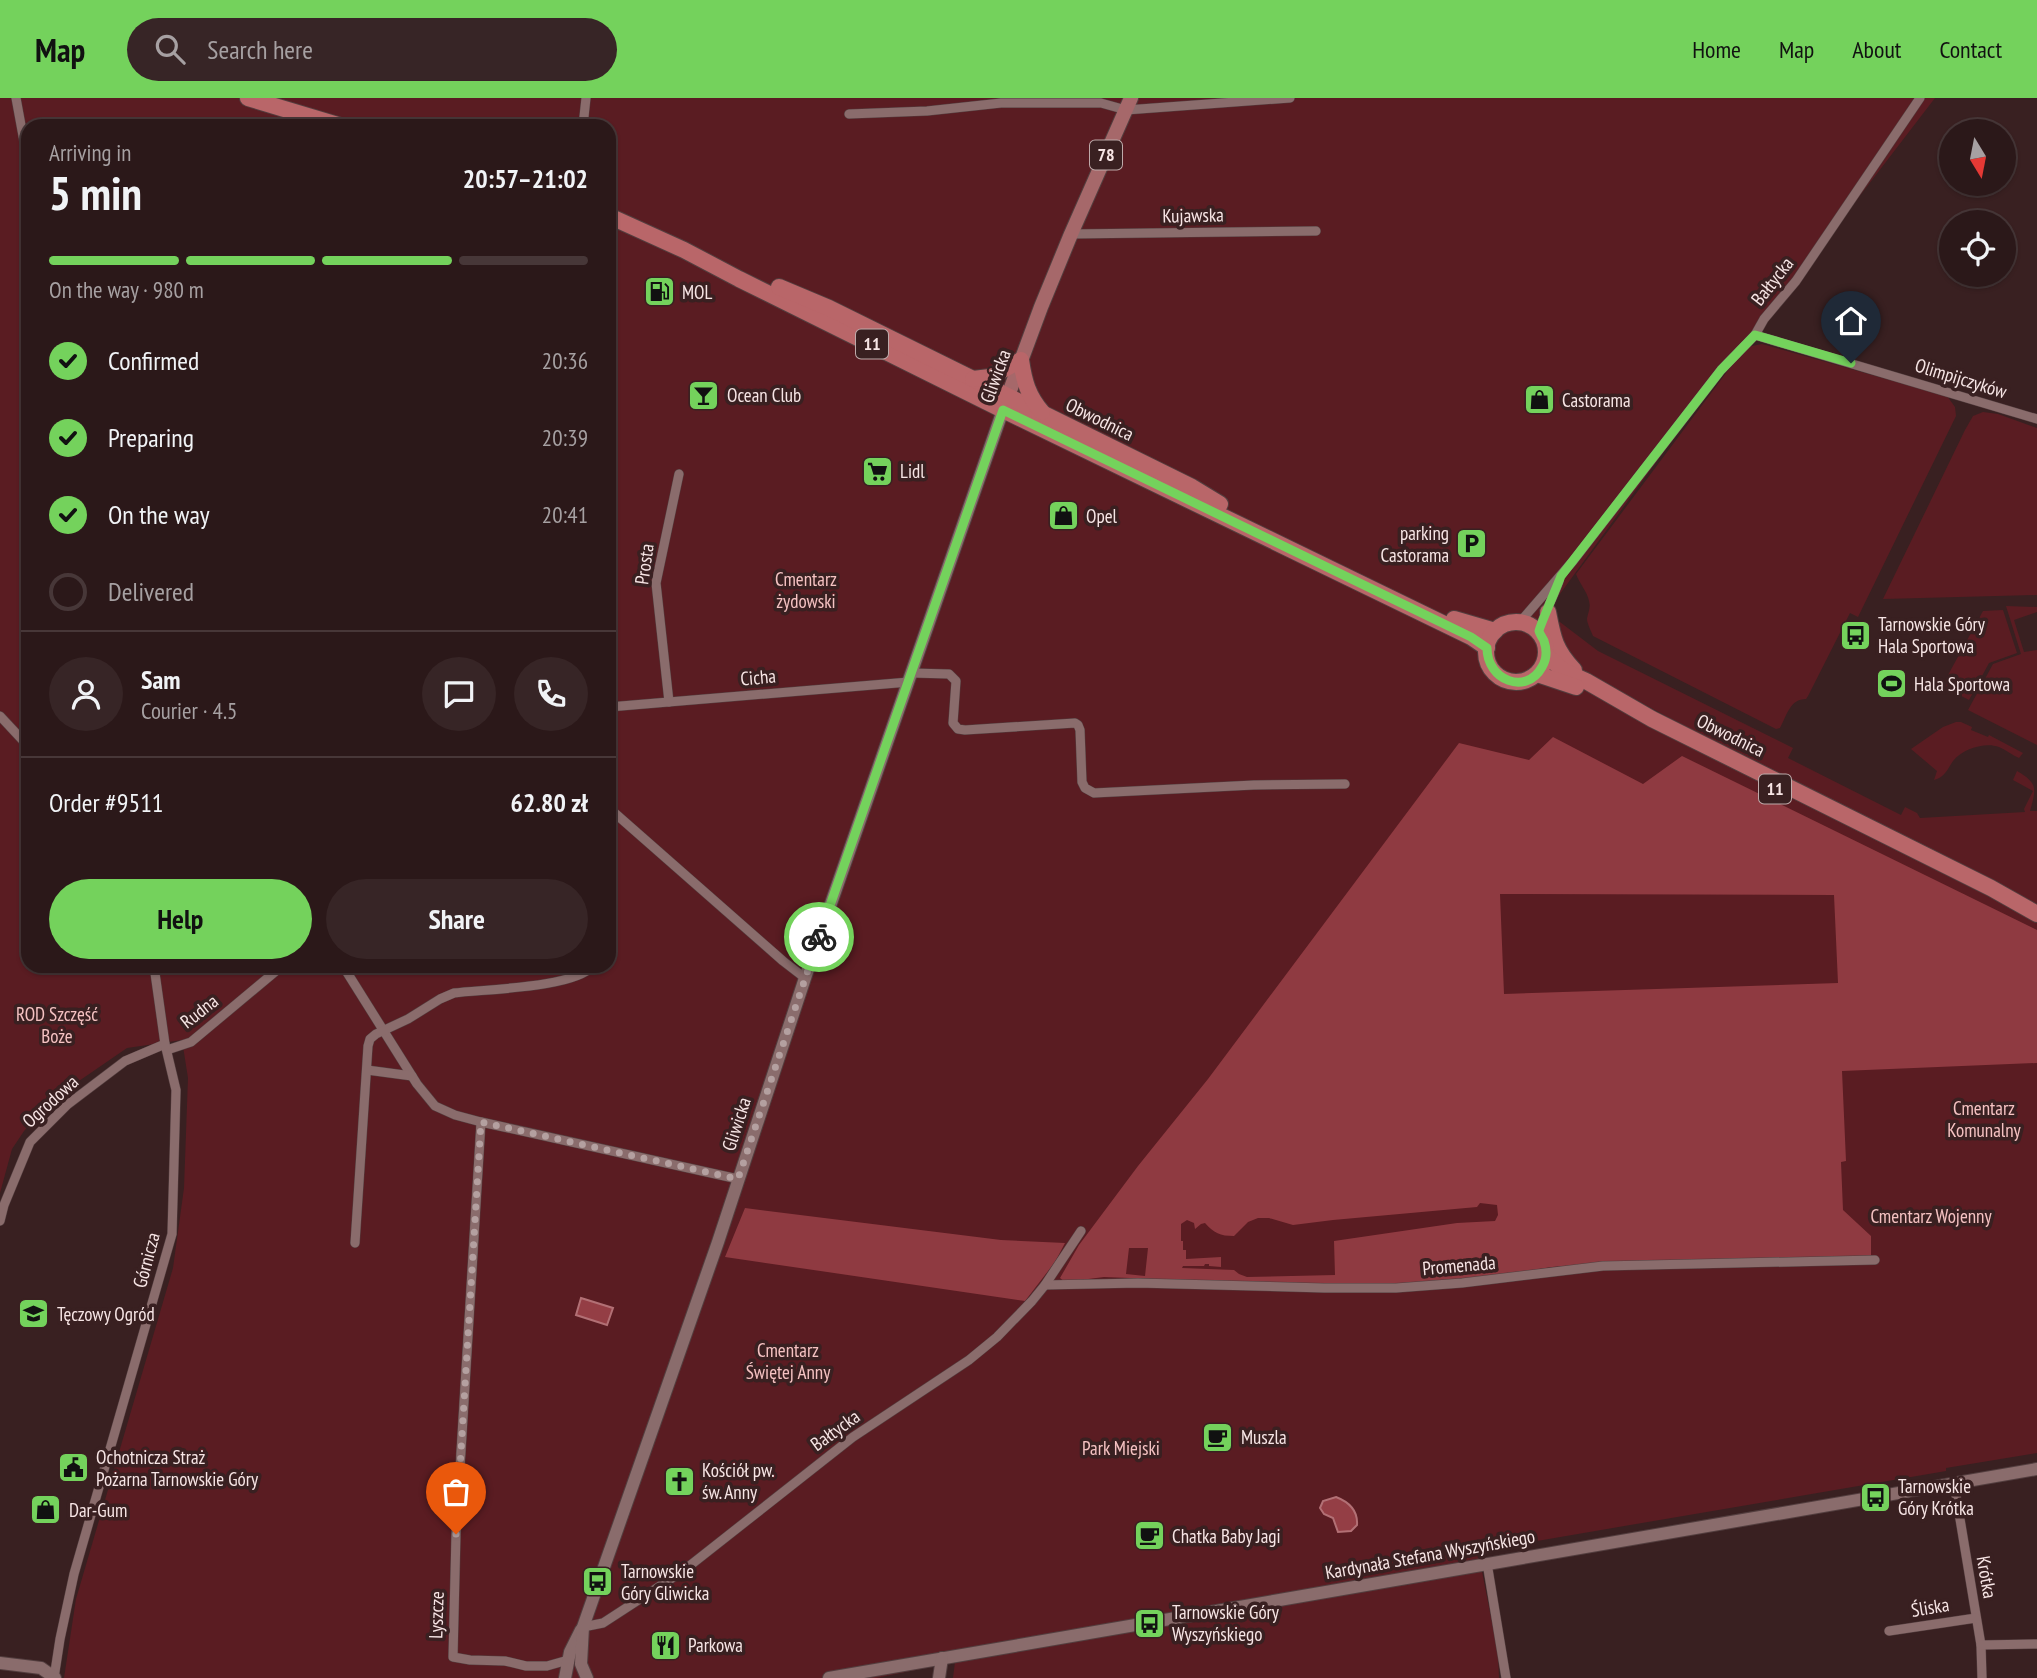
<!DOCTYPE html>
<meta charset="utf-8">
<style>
:root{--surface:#2b1819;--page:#372526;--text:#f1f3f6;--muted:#a6a0a2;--line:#473738;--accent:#74d25c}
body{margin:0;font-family:"PT Sans Narrow",sans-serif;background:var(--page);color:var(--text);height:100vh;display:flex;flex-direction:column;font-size:26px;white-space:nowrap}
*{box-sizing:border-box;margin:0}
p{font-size:23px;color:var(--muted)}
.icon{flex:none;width:38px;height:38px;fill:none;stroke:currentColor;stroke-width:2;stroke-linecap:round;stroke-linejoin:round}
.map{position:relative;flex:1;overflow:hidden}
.details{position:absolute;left:21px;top:21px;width:595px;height:854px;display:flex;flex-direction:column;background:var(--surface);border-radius:21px;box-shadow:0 2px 5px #0004,0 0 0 2px var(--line)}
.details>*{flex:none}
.needle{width:46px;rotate:170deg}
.tools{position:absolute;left:1939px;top:21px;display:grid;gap:14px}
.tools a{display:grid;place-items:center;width:77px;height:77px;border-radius:50%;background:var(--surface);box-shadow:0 2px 5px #0004,0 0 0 2px var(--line);font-size:35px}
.pin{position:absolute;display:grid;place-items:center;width:60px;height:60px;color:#fff;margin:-72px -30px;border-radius:50% 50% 50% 0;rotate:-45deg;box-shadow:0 0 7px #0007}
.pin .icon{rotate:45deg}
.courier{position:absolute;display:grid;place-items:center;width:70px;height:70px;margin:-35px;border:5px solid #74d25c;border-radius:50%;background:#fff;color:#222;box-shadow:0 2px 9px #0007}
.overview em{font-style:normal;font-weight:600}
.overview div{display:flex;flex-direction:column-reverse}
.overview{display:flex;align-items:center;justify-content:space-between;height:119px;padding:0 28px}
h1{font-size:46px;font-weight:600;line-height:52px}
.bar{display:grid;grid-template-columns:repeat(4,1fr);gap:10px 7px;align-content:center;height:84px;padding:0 28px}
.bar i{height:9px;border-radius:5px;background:var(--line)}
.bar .active{background:var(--accent)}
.bar p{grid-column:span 4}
.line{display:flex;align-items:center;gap:18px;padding:0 28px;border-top:2px solid var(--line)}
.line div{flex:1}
.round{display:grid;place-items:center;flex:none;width:74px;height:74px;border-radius:37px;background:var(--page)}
ol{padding:0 28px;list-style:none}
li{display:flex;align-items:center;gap:21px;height:77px}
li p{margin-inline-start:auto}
li .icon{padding:7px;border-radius:50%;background:var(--accent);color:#111;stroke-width:4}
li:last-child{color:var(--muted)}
li i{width:38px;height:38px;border:4px solid var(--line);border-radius:50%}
.cta{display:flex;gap:14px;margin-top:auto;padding:14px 28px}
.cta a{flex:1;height:80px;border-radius:42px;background:var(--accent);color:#111;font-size:28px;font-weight:600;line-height:80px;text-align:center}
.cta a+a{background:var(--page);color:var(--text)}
header{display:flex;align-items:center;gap:42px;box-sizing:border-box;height:98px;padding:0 35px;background:var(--accent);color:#111}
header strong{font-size:33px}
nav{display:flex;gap:38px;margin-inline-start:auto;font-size:24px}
.search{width:490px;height:63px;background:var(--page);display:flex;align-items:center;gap:18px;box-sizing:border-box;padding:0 24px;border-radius:38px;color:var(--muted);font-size:26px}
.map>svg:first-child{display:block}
</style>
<header>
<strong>Map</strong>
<div class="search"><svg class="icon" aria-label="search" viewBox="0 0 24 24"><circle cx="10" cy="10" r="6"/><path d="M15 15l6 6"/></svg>Search here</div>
<nav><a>Home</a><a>Map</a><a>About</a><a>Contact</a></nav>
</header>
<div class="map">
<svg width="2037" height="1580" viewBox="0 0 2037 1580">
<rect width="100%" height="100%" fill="#392021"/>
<g fill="#5a1c22" fill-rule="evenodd">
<path d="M0,0H1935L1673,341L1530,537C1539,547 1539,553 1535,565L1860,723L1588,576C1565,560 1562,546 1556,521L1598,553L1793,650L1788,660L1901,717L1905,709L1917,715L1920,720L2025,714L2024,711L2033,693L2013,682L2017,673C2037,685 2037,689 2030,713H2037V1355L1946,1370V1373L1478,1453L1498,1555L1499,1580H953L955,1564L876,1580H64L76,1501L173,1170L184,1090L188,980L182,942L127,950L60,996L44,1010L24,1033L12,1051L0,1095ZM28,28H609V868H28Z"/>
<path d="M1762,246L1947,298L1955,309L1956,318L1858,519L1850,515L1808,598L1806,601C1790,601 1787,617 1780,630L1776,631L1593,538C1591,533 1587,525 1587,521C1588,514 1591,510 1589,503C1587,493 1579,485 1576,476L1741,255L1747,249Z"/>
<path d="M1983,314L1998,316L2037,330V497L1883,501L1965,332L1973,318Z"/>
<path d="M2006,508L2037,509V514L2014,522L2024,554L2037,552V647L1968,612L1993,566L2021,556Z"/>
<path d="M2003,512L2017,555L1989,565L1969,602L1942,588L1983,513Z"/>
<path d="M1956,624H1961L1972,629L1971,632L1988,639L1989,637L2023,655L2019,660C2012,657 2006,652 1999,649C1984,644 1963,651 1953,663C1947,672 1945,679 1934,682L1937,673L1911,651L1943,629Z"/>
</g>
<g fill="#8f3a41" fill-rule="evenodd">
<path d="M1553,639L1643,686L1682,658L2037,832V965L1842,973L1846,1063L1841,1064L1843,1112L1871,1138V1157L1869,1159L1592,1166L1552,1169L1503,1177L1410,1186L1338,1188L1104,1179L1065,1184L1060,1180L1079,1147L1138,1068L1208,981L1459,645L1529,662ZM1500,796L1834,797L1838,885L1504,896ZM1480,1105L1497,1107L1498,1117L1495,1123L1457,1125L1334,1143L1335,1177L1247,1179L1239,1176L1234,1172L1182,1170L1183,1168H1204L1205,1166H1209V1168L1221,1169V1159L1186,1161V1152H1183V1143H1181V1126L1187,1122L1194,1125L1195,1131L1201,1126L1205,1125C1214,1135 1220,1138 1234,1138L1248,1124L1258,1120H1269L1293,1127L1333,1122L1477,1109ZM1129,1150H1148L1145,1178L1126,1176Z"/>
<path d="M745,1110L1001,1142L1065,1145L1055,1164L1025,1203L725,1159Z"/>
</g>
<g fill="#943e45" stroke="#b27075" stroke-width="2">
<path d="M581,1200L613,1210L607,1227L576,1217Z"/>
<path d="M1336,1399C1349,1404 1358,1413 1357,1427L1351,1433L1338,1434L1333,1420L1324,1416L1320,1410L1323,1403Z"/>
</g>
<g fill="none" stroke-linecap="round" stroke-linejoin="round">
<defs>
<g id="street">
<path d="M16,0L28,65"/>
<path d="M849,16L927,13L1001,5H1101L1126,12L1290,0"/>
<path d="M583,28L586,0"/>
<path d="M1071,136L1316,133"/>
<path d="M1755,237L2037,321"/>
<path d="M1520,524L1573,463L1721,272L1755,237L1764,221L1796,183L1920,0"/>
<path d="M1539,534C1543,517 1553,500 1559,483"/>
<path d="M912,575L949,576L956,583L953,625L958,631L965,632L1075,625L1078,627L1080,632L1082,684L1085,690L1094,695L1254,687L1345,686"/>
<path d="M669,604L656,485L679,376"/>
<path d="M609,609L909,584"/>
<path d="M0,618L28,648"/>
<path d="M609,710L783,863L805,880"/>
<path d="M343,868L417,986L435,1008L455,1017L481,1024L738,1081"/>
<path d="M167,952L191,944L282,868"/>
<path d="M367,972L412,978"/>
<path d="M481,1024L456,1436L453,1559L470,1562L505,1563L526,1568H547L568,1562"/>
<path d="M0,1123L4,1107L30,1044L67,1007L125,963L165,946"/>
<path d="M355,1145L368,948L370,941L376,936L408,921L440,901L454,895C487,891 573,890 593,868"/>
<path d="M1045,1187L1138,1185L1324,1190H1396L1462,1185L1603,1168L1875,1162"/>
<path d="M1954,1385L1981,1547L1982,1580"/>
<path d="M1487,1465L1506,1580"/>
<path d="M583,1529L603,1525L683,1473L853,1339L969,1262L997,1239L1032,1203L1045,1187L1081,1133"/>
<path d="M1889,1533L1976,1520"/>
<path d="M1981,1547L2037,1546"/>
<path d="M54,1580L60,1541L74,1476L172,1136L176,992L165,946L154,868"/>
</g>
<g id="secondary">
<path d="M0,1565L41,1570L55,1580"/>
<path d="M565,1580L570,1554L581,1532"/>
<path d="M587,1580L581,1566L583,1529L718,1144L805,880L1003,312"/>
<path d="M829,1580L2037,1371"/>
<path d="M939,1580L942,1560"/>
</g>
<path id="primary" d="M1005,306L1041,209L1071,136L1131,0"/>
<g id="highway">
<path d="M248,0L341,28"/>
<path d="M609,118L684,152L739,181L1003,312L1471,539L1487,550"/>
<path d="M779,189L829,210L1192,389L1220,406"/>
<path d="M973,281L990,279L1021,262C1024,283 1028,298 1042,314"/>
<path d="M1548,514C1553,540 1555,552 1574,572"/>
<path d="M1454,521L1495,533"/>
<circle cx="1516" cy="554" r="30"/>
<path d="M1546,557L1564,573L1586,583L1652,621L1991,790L2037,816"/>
<path d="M1537,576L1576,589"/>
</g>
</defs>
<use href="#street" stroke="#533e3f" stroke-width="10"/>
<use href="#secondary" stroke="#533e3f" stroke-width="14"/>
<use href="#primary" stroke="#533e3f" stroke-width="16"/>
<use href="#highway" stroke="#533e3f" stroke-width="18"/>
<use href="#street" stroke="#8a6c6c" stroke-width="9"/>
<use href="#secondary" stroke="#8a6c6c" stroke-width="12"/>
<use href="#primary" stroke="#a6686a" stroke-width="14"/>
<use href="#highway" stroke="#b96669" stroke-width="16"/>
</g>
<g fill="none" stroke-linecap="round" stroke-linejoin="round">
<path stroke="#b4a0a0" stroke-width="7" stroke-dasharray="0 12.6" d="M456,1436L481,1024L738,1081L819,839"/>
<path stroke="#74d25c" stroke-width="9" d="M819,839L1003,312L1471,539L1487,550C1487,582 1526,598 1542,569C1547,561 1547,552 1544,543C1543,540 1540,537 1539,533C1539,530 1558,486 1561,478L1721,272L1755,237L1851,265"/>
</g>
<defs>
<symbol id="fuel-square" viewBox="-11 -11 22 22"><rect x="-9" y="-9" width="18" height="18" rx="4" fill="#74d25c" stroke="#392021"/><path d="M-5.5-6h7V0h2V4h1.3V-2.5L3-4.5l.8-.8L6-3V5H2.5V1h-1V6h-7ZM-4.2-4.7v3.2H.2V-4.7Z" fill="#111"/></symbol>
<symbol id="bar-square" viewBox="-11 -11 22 22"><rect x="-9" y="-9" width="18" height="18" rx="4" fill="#74d25c" stroke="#392021"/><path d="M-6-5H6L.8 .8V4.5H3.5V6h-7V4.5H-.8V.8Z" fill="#111"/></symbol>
<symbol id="shop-square" viewBox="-11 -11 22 22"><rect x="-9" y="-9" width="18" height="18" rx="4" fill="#74d25c" stroke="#392021"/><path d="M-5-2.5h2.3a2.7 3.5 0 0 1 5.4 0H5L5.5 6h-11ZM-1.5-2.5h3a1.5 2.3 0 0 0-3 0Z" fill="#111"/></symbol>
<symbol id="supermarket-square" viewBox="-11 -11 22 22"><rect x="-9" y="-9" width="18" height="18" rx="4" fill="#74d25c" stroke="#392021"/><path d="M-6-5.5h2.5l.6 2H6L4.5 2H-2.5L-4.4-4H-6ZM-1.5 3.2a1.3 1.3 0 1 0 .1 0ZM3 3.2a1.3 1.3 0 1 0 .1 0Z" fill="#111"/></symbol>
<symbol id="parking-square" viewBox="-11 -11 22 22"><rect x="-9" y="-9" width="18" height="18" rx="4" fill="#74d25c" stroke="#392021"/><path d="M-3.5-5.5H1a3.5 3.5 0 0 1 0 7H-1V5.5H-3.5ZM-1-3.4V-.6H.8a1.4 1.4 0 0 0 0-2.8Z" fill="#111"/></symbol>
<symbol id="bus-square" viewBox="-11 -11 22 22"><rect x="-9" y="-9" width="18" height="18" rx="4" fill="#74d25c" stroke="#392021"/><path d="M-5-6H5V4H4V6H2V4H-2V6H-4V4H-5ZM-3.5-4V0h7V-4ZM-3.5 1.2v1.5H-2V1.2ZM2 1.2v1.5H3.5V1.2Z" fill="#111"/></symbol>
<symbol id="stadium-square" viewBox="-11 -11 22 22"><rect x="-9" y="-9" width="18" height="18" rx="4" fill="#74d25c" stroke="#392021"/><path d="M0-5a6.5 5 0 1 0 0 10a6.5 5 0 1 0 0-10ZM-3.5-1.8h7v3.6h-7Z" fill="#111"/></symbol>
<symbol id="school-square" viewBox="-11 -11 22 22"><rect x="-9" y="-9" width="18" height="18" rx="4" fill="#74d25c" stroke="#392021"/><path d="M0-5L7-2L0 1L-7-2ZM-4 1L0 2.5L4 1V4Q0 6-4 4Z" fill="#111"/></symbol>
<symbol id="cafe-square" viewBox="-11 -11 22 22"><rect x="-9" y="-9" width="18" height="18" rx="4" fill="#74d25c" stroke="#392021"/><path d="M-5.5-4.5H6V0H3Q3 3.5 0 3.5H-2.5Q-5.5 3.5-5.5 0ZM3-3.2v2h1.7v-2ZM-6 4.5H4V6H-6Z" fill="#111"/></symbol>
<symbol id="civic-square" viewBox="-11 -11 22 22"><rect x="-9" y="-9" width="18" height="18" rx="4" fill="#74d25c" stroke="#392021"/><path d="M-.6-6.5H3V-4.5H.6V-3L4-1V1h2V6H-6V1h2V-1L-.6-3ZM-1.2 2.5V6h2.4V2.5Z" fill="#111"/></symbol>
<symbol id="church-square" viewBox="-11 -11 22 22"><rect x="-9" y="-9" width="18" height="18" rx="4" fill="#74d25c" stroke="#392021"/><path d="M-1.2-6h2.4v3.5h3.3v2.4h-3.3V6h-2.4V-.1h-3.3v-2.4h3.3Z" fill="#111"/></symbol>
<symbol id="restaurant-square" viewBox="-11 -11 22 22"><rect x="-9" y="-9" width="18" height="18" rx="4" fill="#74d25c" stroke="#392021"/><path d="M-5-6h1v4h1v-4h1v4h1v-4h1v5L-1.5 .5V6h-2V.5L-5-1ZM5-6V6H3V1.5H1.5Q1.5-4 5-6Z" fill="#111"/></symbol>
</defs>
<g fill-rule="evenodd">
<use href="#fuel-square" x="642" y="176" width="35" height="35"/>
<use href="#bar-square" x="686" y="280" width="35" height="35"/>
<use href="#shop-square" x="1522" y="284" width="35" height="35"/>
<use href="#supermarket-square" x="860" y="356" width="35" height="35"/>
<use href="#shop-square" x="1046" y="400" width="35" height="35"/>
<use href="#parking-square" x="1454" y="428" width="35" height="35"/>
<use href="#bus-square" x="1838" y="520" width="35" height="35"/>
<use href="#stadium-square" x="1874" y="568" width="35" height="35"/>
<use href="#school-square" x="16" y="1198" width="35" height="35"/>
<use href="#cafe-square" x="1200" y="1322" width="35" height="35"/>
<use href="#civic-square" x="56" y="1352" width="35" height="35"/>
<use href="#church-square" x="662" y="1366" width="35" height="35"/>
<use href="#bus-square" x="1858" y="1382" width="35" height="35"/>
<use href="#shop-square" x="28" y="1394" width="35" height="35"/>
<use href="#cafe-square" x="1132" y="1420" width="35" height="35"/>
<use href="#bus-square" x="580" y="1466" width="35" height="35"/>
<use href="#bus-square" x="1132" y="1508" width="35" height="35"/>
<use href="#restaurant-square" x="648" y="1530" width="35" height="35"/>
</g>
<g text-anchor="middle" stroke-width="7" stroke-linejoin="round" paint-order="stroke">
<g fill="#392021" stroke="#beaaaa" stroke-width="2">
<rect x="1090" y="42.5" width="32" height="29" rx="5"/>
<rect x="856" y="231.5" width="32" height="29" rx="5"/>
<rect x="1759" y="676.5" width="32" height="29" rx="5"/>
</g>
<g font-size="18" font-weight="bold" fill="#f7e5e5">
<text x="1106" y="63">78</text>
<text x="872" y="252">11</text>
<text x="1775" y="697">11</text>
</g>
<g font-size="19" fill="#f7e5e5" stroke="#392021">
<text transform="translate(1193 117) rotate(-1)" y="7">Kujawska</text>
<text transform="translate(1772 183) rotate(-52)" y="7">Bałtycka</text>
<text transform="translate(995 278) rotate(-70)" y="7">Gliwicka</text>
<text transform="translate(1961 280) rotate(17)" y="7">Olimpijczyków</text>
<text transform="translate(1100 321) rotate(26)" y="7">Obwodnica</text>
<text transform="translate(644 466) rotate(-82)" y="7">Prosta</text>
<text transform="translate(758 579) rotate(-5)" y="7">Cicha</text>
<text transform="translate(1731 637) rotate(26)" y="7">Obwodnica</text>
<text transform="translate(199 913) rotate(-38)" y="7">Rudna</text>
<text transform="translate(50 1003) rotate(-42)" y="7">Ogrodowa</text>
<text transform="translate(736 1026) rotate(-72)" y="7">Gliwicka</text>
<text transform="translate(146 1162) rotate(-75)" y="7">Górnicza</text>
<text transform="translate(1459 1167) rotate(-5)" y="7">Promenada</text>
<text transform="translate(835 1332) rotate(-36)" y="7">Bałtycka</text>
<text transform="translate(1430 1456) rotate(-10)" y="7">Kardynała Stefana Wyszyńskiego</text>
<text transform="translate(1987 1479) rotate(80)" y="7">Krótka</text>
<text transform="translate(1930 1509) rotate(-9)" y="7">Śliska</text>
<text transform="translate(436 1517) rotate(-88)" y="7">Lyszcze</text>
</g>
<g font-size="19" fill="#f7e5e5" stroke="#392021" text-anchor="start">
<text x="682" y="201">MOL</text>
<text x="727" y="304">Ocean Club</text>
<text x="1562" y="309">Castorama</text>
<text x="900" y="380">Lidl</text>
<text x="1086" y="425">Opel</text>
<text x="1449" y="442" text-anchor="end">parking<tspan x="1449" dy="22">Castorama</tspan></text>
<text x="1878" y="533">Tarnowskie Góry<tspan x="1878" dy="22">Hala Sportowa</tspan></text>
<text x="1914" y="593">Hala Sportowa</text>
<text x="57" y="1223">Tęczowy Ogród</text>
<text x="1241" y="1346">Muszla</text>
<text x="96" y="1366">Ochotnicza Straż<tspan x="96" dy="22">Pożarna Tarnowskie Góry</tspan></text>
<text x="702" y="1379">Kościół pw.<tspan x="702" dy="22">św. Anny</tspan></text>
<text x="1898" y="1395">Tarnowskie<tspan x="1898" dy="22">Góry Krótka</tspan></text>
<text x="69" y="1419">Dar-Gum</text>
<text x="1172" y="1445">Chatka Baby Jagi</text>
<text x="621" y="1480">Tarnowskie<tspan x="621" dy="22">Góry Gliwicka</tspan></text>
<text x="1172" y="1521">Tarnowskie Góry<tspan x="1172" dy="22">Wyszyńskiego</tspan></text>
<text x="688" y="1554">Parkowa</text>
</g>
<g font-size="19" fill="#f5c2c2" stroke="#392021">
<text x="806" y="488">Cmentarz<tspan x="806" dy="22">żydowski</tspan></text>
<text x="57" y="923">ROD Szczęść<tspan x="57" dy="22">Boże</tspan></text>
<text x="1984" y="1017">Cmentarz<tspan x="1984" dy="22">Komunalny</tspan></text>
<text x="1931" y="1125">Cmentarz Wojenny</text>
<text x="788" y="1259">Cmentarz<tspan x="788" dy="22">Świętej Anny</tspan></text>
<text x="1121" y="1357">Park Miejski</text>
</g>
</g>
</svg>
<div class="tools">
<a><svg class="needle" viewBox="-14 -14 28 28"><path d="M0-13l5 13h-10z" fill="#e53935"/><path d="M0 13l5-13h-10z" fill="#a6a0a2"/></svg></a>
<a><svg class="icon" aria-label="locate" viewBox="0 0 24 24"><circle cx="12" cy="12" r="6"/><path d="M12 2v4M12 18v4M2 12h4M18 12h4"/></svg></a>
</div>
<div class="pin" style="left:456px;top:1436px;background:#ea580c"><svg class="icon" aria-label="bag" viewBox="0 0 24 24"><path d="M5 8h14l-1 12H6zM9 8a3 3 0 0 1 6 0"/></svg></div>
<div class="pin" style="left:1851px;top:265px;background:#1f2937"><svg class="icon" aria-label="home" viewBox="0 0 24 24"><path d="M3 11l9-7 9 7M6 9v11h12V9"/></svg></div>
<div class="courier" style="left:819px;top:839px"><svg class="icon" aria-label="bike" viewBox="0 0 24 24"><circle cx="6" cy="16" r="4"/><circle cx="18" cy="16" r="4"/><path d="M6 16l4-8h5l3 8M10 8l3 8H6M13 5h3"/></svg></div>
<section class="details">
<div class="overview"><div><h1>5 min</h1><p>Arriving in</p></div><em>20:57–21:02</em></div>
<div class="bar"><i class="active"></i><i class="active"></i><i class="active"></i><i></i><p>On the way · 980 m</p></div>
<ol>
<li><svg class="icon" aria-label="check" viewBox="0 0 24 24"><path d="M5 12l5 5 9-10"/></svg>Confirmed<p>20:36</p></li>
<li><svg class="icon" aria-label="check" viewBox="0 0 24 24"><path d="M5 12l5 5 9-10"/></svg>Preparing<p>20:39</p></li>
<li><svg class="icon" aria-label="check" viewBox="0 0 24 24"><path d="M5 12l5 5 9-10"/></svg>On the way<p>20:41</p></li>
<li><i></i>Delivered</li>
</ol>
<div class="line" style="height:126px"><a class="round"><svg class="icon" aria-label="person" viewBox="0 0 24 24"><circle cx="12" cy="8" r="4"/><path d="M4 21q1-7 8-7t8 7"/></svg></a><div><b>Sam</b><p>Courier · 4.5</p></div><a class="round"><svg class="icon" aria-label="chat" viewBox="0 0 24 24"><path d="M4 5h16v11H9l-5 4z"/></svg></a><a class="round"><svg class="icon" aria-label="phone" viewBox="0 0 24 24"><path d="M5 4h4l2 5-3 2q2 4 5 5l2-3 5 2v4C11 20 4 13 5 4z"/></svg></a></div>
<div class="line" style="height:91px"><div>Order #9511</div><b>62.80 zł</b></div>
<div class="cta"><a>Help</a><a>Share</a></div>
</section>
</div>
